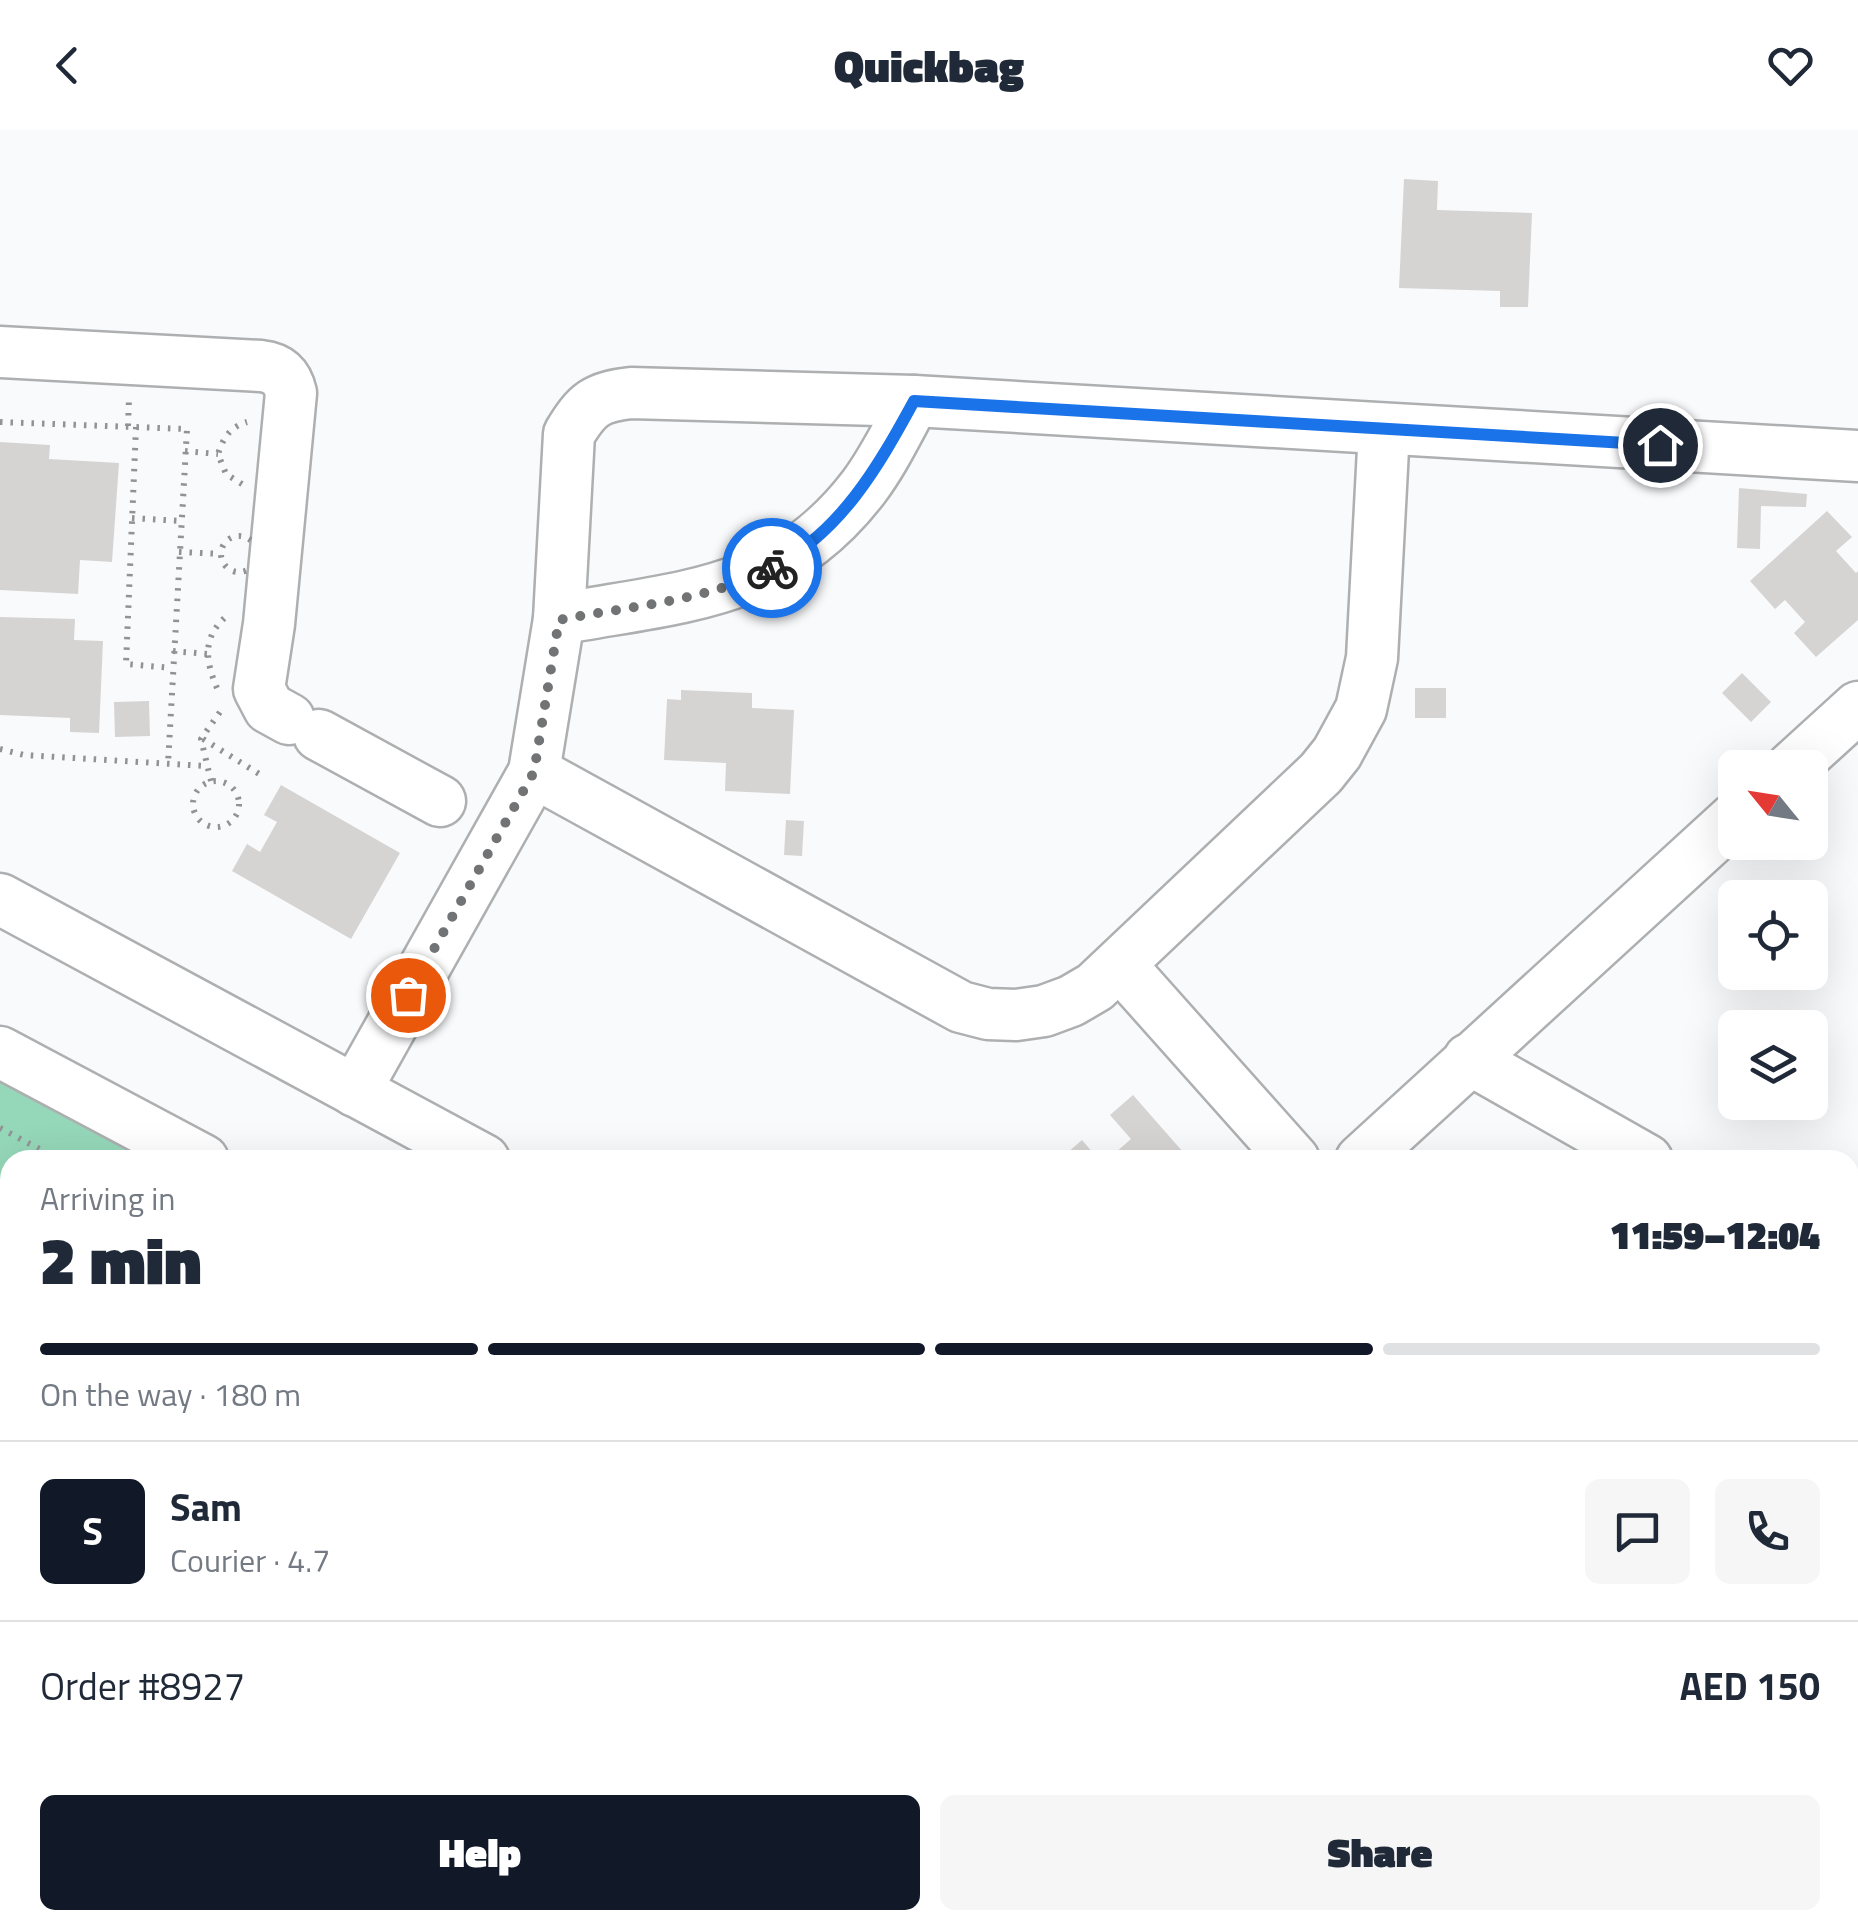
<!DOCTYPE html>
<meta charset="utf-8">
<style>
:root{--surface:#fff;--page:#f6f6f7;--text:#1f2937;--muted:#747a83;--line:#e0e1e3;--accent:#111827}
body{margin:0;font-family:"Titillium Web",sans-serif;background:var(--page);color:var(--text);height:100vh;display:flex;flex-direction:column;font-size:38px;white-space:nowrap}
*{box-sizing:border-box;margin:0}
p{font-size:32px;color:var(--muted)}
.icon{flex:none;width:55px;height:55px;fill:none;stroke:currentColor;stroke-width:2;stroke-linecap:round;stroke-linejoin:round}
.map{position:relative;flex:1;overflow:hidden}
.side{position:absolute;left:0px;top:1020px;width:1860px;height:780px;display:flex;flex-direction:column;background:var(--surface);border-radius:30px 30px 0 0;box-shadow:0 10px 40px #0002}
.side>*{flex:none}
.needle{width:65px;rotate:300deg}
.fabs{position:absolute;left:1718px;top:620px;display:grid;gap:20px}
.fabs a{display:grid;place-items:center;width:110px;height:110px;border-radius:15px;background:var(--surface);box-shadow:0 10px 40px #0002;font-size:50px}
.pin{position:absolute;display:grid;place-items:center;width:85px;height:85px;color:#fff;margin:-42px;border:5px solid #fff;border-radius:50%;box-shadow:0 2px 10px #0007}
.courier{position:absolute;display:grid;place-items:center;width:100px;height:100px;margin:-50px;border:8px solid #1a73e8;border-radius:50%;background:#fff;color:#222;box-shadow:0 2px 12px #0007}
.overview em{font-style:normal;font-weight:800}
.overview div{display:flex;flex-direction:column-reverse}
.overview{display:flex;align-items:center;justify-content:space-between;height:170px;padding:0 40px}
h1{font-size:65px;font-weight:800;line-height:75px}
.bar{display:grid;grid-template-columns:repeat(4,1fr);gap:15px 10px;align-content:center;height:120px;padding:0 40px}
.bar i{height:12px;border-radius:8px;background:var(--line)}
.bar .current{background:var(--accent)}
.bar p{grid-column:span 4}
.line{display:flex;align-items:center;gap:25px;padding:0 40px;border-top:2px solid var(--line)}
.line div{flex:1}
.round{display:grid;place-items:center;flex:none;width:105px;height:105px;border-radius:15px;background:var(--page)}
.action{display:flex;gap:20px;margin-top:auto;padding:20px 40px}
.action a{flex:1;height:115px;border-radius:15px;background:var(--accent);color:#fff;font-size:40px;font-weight:800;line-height:115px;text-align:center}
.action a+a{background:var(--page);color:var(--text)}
header{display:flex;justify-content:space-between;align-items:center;height:130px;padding:0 40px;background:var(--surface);font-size:45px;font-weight:800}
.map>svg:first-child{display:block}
</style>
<header><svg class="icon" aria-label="back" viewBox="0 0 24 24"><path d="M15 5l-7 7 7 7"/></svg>Quickbag<svg class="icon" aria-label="heart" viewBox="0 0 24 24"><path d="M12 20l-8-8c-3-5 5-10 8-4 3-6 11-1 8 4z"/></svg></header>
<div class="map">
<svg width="1858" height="1800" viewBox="0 0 1858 1800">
<rect width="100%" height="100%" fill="#f9fafc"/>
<path fill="#95d7b9" d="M0,948L154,1030H10V1790H1743L1761,1800H0Z"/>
<g fill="#d6d4d3">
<path d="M1404,49L1438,51L1437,80L1532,83L1528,177H1500V161L1399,158Z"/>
<path d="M0,312L50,315L49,329L119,333L112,432L80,430L78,464L0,460Z"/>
<path d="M1739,358L1807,364L1806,377L1761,376L1760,419L1737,418Z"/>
<path d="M1827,381L1852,407L1836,421L1856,443L1858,441V490L1816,527L1794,503L1805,492L1785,470L1775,479L1750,451Z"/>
<path d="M0,487L75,489L74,510L103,511L99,603L70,602V588L0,585Z"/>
<path d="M1742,543L1771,572L1751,592L1722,563Z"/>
<rect x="1415" y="558" width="31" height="30"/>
<path d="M681,560L752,563V578L794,580L790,664L725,661L726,633L664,630L667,569L681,570Z"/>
<path d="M149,571L150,606L115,607L114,572Z"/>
<path d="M281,655L400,723L351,809L232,741L247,714L260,722L277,692L264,685Z"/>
<path d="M786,690L804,691L802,726L784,725Z"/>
<path d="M1133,965L1190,1030H1107L1131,1009L1110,985Z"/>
<path d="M1082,1010L1099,1030H1059Z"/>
<path d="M1850,1421L1858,1425V1446L1850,1459Z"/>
</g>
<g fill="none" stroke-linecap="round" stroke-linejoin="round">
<path stroke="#d0d0d2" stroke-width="50" stroke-dasharray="50 25" stroke-linecap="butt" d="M1071,1790L1074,1800"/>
<defs>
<g id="minor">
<path d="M0,222L261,236C278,238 287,246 291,263L269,494L259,559L269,578L289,589"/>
<path d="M559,489C682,466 780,466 863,358C883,332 898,300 914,271"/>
<path d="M319,605L440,671"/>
<path d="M1791,638L1858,577"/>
<path d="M534,642L961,877L988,884L1016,885L1044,881L1071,871L1095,857L1321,643L1337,623L1361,579L1372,528L1384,300"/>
<path d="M0,769L484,1030"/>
<path d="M1121,836L1294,1030"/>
<path d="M0,922L203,1030"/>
<path d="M1469,929L1647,1030"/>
<path d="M355,961L534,642L559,489L569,304C587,274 596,267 631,263L914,271L1858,326"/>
<path d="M1361,1030L1735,688"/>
<path d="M0,1077L10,1082"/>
<path d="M0,1144L10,1125"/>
<path d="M1850,1145L1858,1150"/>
<path d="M0,1681H10"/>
<path d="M1850,1782L1858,1786"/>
<path d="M360,1790L380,1800"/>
<path d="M159,1800L163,1790"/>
</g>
</defs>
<use href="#minor" stroke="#adafb0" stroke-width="55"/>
<g stroke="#929294" stroke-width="6" stroke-dasharray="2.5 8" stroke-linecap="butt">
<path d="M0,292L187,299L168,634"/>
<path d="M128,296L129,268"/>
<path d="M136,297L126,534L172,538"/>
<path d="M185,321L218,324"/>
<path d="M242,354L226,344L218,324C223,308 230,297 247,292"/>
<path d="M132,388L181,391"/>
<circle cx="239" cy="424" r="18"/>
<path d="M179,422L221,424"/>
<path d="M173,521L207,524"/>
<path d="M217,558C205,530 202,506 228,485"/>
<path d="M203,609L264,647"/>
<path d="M0,619L24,625L206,636"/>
<circle cx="216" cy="674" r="23"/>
<path d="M211,651L201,609L222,579"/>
<path d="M0,998L60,1030"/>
<path d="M0,1338L10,1339"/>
<path d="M0,1479L10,1480"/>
<path d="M799,1790L818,1800"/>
<path d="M995,1790L1014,1800"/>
<path d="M1248,1790L1267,1800"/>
</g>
<use href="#minor" stroke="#fff" stroke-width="50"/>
</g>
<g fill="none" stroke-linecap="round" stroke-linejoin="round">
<path stroke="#727374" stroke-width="10" stroke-dasharray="0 18" d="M408,865L534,642L559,490C630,476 708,471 772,438"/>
<path stroke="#1a73e8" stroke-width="12" d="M772,438C841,402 878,337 914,271L1660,315"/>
</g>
</svg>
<div class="fabs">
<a><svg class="needle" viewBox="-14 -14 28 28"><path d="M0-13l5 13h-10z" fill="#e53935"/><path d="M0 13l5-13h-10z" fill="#747a83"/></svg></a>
<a><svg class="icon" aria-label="locate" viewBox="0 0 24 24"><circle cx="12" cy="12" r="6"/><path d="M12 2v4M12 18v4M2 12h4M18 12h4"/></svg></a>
<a><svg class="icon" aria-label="layers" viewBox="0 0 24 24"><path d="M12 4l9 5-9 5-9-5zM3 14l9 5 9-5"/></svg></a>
</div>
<div class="pin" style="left:408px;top:865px;background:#ea580c"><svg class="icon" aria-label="bag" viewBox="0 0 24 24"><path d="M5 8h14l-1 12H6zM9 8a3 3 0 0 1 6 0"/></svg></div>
<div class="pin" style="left:1660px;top:315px;background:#1f2937"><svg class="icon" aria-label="home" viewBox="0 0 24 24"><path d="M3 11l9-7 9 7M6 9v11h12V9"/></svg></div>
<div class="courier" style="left:772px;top:438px"><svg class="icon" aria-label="bike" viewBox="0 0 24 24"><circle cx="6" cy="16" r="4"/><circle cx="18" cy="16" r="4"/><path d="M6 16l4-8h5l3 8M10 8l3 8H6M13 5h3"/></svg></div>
<section class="side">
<div class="overview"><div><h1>2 min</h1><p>Arriving in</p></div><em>11:59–12:04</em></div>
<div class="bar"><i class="current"></i><i class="current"></i><i class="current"></i><i></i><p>On the way · 180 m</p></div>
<div class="line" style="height:180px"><b class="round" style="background:var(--accent);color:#fff">S</b><div><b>Sam</b><p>Courier · 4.7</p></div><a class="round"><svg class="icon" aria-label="chat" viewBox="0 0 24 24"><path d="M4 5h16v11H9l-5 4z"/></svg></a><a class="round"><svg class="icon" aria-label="phone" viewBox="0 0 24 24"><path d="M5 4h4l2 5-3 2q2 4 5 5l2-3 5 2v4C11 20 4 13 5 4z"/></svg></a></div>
<div class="line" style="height:130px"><div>Order #8927</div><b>AED 150</b></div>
<div class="action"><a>Help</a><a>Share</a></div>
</section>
</div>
